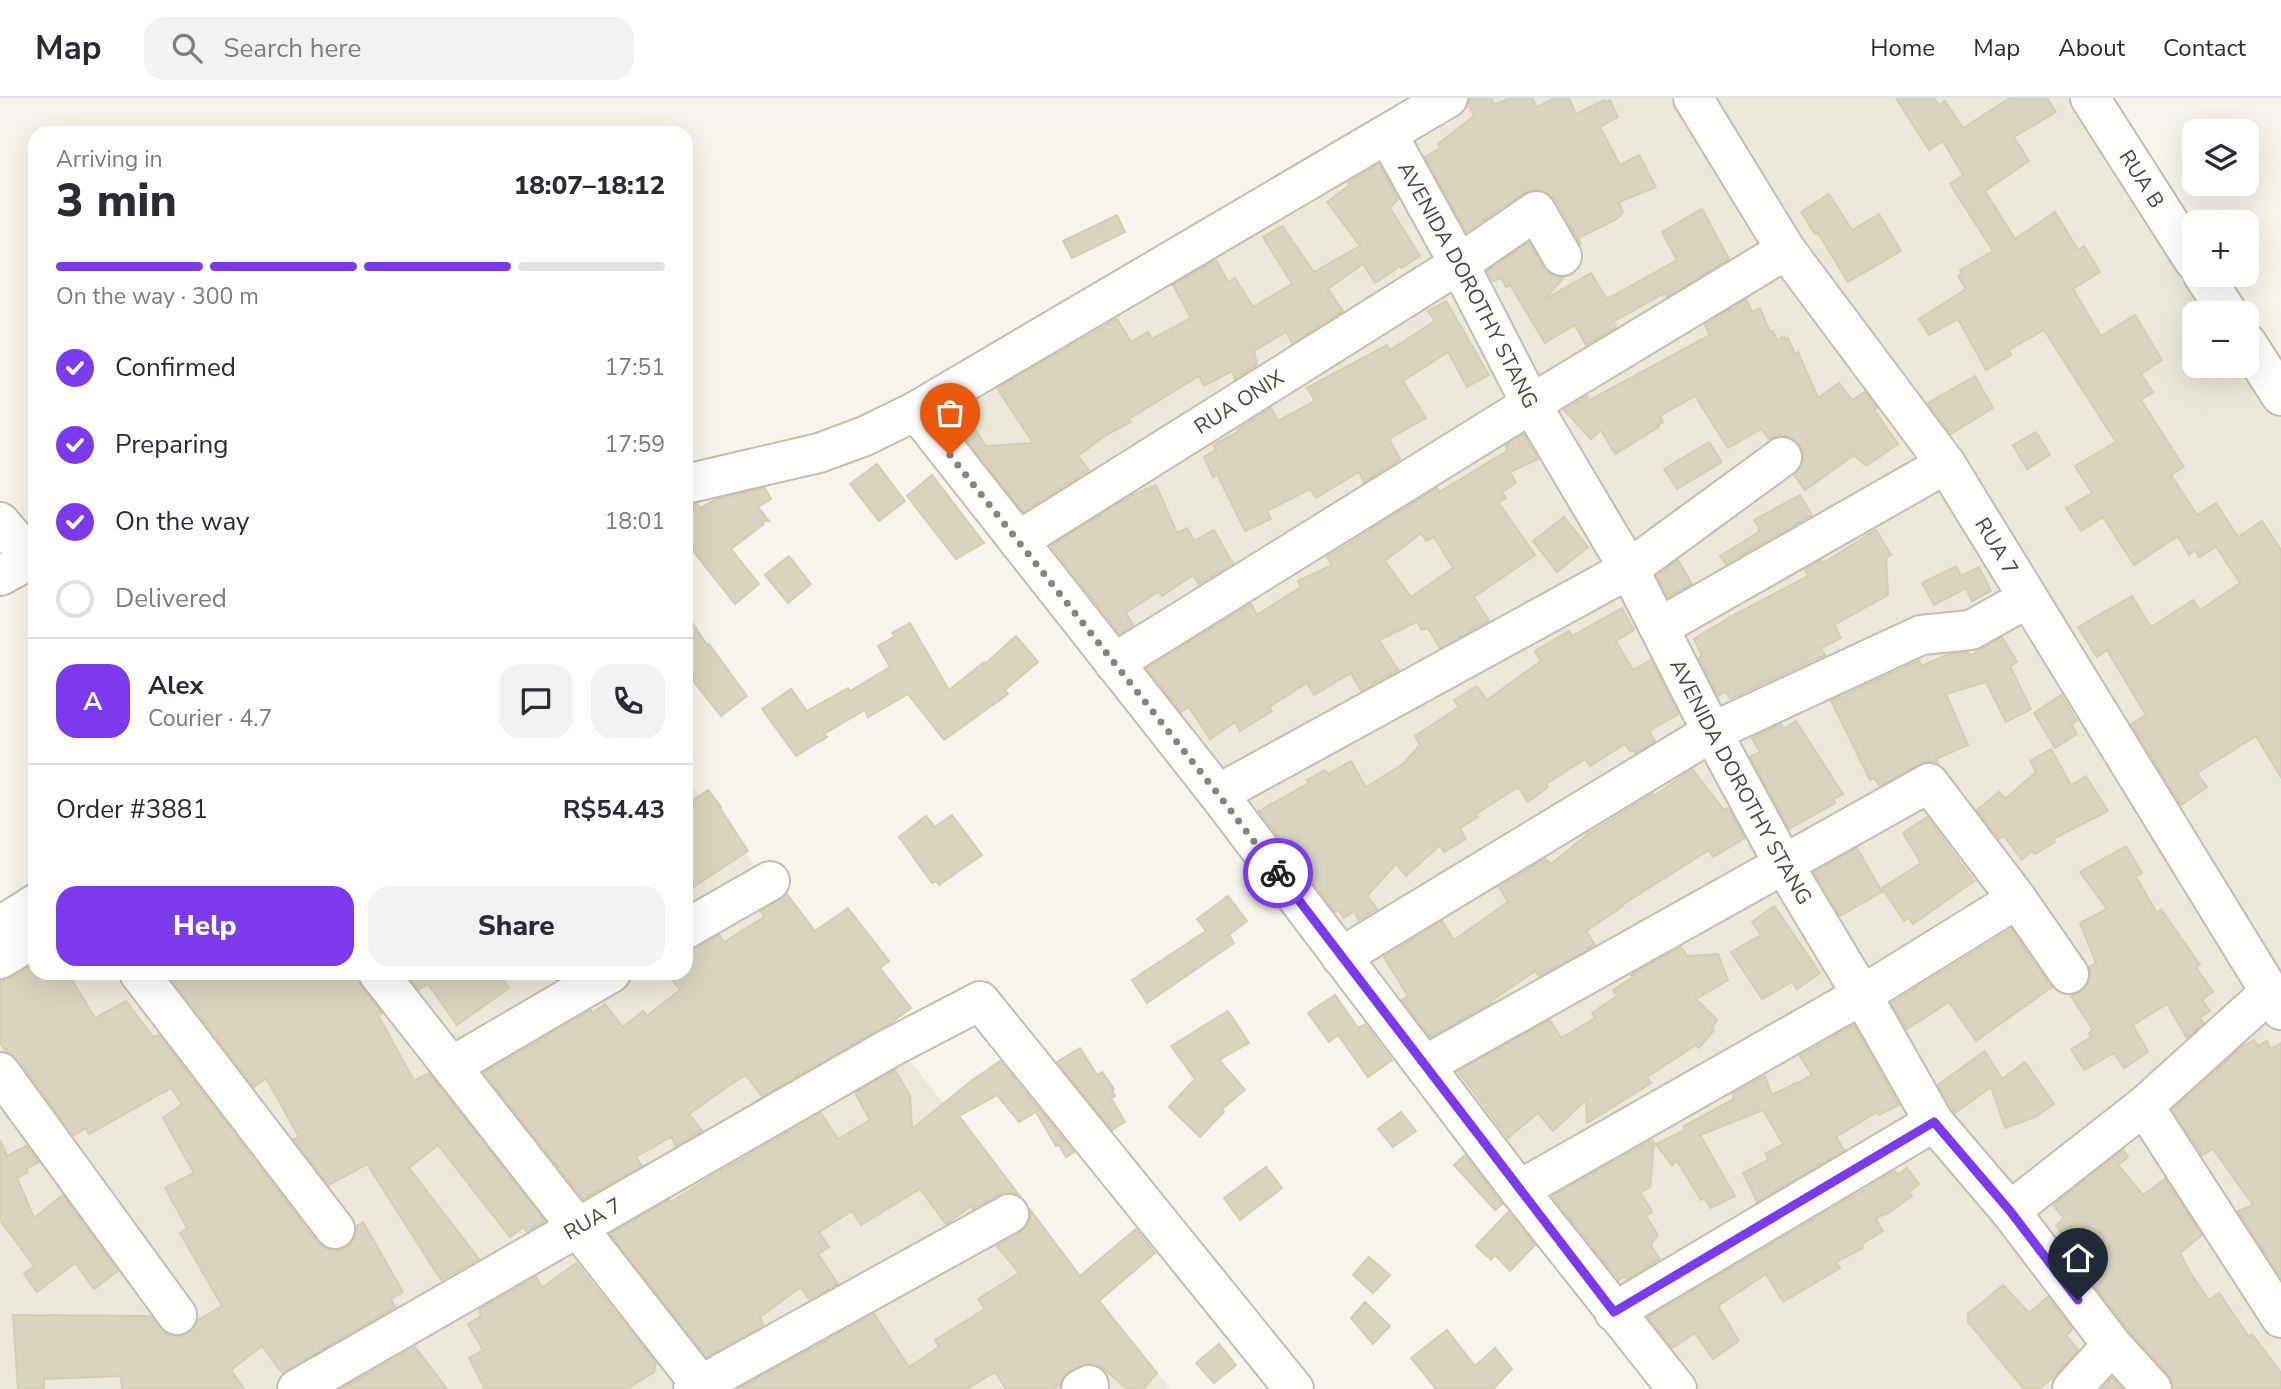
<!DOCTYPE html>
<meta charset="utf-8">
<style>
:root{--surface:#fff;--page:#f2f2f3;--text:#2b2b33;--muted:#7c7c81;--line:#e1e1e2;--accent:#7c3aed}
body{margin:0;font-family:"Nunito Sans",sans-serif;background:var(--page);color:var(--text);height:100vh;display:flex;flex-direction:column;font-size:26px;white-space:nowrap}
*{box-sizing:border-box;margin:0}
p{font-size:23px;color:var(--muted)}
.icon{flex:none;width:38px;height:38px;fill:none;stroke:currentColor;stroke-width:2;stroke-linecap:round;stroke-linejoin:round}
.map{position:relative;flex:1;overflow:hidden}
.details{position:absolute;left:28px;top:28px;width:665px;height:854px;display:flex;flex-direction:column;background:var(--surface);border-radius:21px;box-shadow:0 7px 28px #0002}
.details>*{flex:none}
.fabs{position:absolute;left:2182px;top:21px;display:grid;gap:14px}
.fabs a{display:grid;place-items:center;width:77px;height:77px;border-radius:14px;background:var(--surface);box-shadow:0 7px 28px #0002;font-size:35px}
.pin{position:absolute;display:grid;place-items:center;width:60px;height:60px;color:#fff;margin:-72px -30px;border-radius:50% 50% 50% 0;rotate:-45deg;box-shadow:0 0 7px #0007}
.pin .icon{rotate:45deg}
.courier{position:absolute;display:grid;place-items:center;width:70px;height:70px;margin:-35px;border:5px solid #7c3aed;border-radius:50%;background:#fff;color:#222;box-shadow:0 2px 9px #0007}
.headline em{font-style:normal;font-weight:800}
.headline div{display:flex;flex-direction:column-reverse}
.headline{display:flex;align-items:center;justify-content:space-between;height:119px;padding:0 28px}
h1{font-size:46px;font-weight:800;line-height:52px}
.bar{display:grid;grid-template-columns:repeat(4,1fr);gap:10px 7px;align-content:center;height:84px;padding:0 28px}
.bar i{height:9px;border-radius:5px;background:var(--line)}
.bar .current{background:var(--accent)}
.bar p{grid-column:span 4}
.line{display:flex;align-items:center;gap:18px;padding:0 28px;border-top:2px solid var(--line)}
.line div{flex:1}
.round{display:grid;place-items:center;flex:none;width:74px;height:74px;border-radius:21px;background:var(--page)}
ol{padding:0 28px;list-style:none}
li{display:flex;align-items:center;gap:21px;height:77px}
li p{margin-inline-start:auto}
li .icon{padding:7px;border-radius:50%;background:var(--accent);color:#fff;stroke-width:4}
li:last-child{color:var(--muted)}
li i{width:38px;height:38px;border:4px solid var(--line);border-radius:50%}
.button{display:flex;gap:14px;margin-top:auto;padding:14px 28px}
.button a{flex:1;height:80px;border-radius:21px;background:var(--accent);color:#fff;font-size:28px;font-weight:800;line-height:80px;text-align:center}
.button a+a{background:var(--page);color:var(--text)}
header{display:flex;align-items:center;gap:42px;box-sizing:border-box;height:98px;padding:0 35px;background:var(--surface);border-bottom:2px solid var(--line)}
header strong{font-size:33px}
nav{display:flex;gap:38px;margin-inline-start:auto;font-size:24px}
.search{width:490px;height:63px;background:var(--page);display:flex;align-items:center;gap:18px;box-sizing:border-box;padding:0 24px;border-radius:21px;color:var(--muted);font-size:26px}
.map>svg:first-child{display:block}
</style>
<header>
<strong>Map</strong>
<div class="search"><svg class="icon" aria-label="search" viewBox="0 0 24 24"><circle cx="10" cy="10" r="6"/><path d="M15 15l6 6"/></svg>Search here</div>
<nav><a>Home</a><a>Map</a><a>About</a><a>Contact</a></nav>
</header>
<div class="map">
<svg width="2281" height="1291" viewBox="0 0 2281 1291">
<rect width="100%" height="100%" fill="#f7f5eb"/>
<g fill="#ebe8d9">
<path d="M1445,0H2071L2212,215H2194V268H2247L2281,320V1291H1682L916,313Z"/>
<path d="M686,680L1170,1291H0V857L35,837V875H686Z"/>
</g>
<g fill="#d9d4bf" stroke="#d5cdb2" stroke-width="2" fill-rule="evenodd">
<path d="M1470,0H1491L1494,7L1510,0H1532L1537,9L1555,0H1569L1576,16L1604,2L1605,4L1610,2L1618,19L1600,29L1620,67L1639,57L1656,89L1619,104L1623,114L1617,121L1578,140L1581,147L1555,101L1546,94L1536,91L1524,95L1466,134L1425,59L1441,50L1438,46L1474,18L1468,7Z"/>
<path d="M1896,0H1934L1939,7L1945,3L1963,30L2010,0H2047L2056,14L2014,39L2029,63L1985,93L2015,141L2055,114L2078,152L2084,148L2100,174L2073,191L2101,238L2135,217L2162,262L2141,276L2153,294L2141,302L2184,369L2171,377L2197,417L2216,405L2238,439L2262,423L2281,452V679L2256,638L2197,675L2207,689L2181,707L2131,626L2146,617L2107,552L2097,559L2078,529L2132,498L2151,529L2193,502L2200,512L2240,485L2216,449L2199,459L2195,452L2189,457L2178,438L2134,467L2103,419L2081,433L2066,410L2092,395L2075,368L2116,344L2044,232L2009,252L2011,257L1986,272L1958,221L1929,237L1919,221L1966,191L1958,178L1962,175L1960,172L1993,153L1950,86L1963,77L1943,43L1929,52Z"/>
<path d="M1379,66L1398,101L1390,110L1420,158L1401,170L1400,168L1375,185L1363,166L1328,191L1343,213L1292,245L1286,234L1254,253L1257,267L1235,281L1232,273L1204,288L1199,278L1129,321L1131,324L1106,337L1078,358L1089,372L1023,414L960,334L972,327L986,348L1033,345L997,290L1117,221L1131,244L1148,234L1152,241L1191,220L1173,187L1216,162L1228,184L1235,180L1253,209L1292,186L1263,139L1282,128L1314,174L1360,148L1327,104L1350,87L1348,84Z"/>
<path d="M1829,96L1852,132L1879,116L1901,153L1848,184L1818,135L1815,136L1801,114Z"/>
<path d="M1702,111L1729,161L1667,199L1665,195L1613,224L1616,229L1586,247L1575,227L1545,245L1510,187L1506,189L1501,180L1493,183L1487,173L1529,144L1543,169L1551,177L1564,179L1545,201L1591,175L1607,201L1677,162L1662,134Z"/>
<path d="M1117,117L1125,134L1072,160L1063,143Z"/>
<path d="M1746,201L1752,214L1760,210L1770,234L1773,233L1777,242L1784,238L1786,242L1788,240L1795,256L1798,254L1818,300L1839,285L1852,302L1865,294L1877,310L1874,312L1898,346L1866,368L1854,357L1805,392L1794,377L1802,367L1804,356L1799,346L1791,339L1780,337L1769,341L1761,331L1728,350L1695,298L1660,318L1663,324L1658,327L1659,329L1615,356L1601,332L1591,341L1564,312L1587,298L1590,302L1710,237L1705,227Z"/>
<path d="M1446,203L1489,277L1467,289L1448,254L1403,283L1426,320L1389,341L1400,361L1364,384L1359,374L1316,400L1310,391L1267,413L1271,421L1245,433L1217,376L1213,379L1204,359L1216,352L1213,347L1238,334L1237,332L1271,310L1278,323L1315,303L1307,290L1387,247L1390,252L1435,223L1428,213Z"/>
<path d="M1975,278L1993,310L1951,336L1928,305Z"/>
<path d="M2036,334L2050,357L2027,371L2013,347Z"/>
<path d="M1524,336L1538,361L1510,374L1516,385L1502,394L1506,400L1498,404L1535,457L1474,499L1489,523L1440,550L1428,530L1422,532L1417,524L1379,542L1398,572L1361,593L1351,575L1314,597L1307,585L1269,609L1272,613L1240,633L1235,624L1210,641L1189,609L1181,614L1147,570L1251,506L1257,517L1301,489L1298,483L1332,467L1327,459L1437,390L1439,394L1507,353L1506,347ZM1421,435L1426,443L1434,439L1453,470L1411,499L1385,463Z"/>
<path d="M1709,344L1722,364L1677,391L1664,371Z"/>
<path d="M877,366L905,403L879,423L850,386Z"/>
<path d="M932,377L984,445L956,461L907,398Z"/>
<path d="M1156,387L1177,435L1187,430L1194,443L1214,432L1233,466L1199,486L1193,477L1162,498L1159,493L1126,515L1133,527L1120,536L1051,448L1130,398Z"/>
<path d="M765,390L771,401L758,409L769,423H761L764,426L731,451L759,486L735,506L686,444V407L697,406L700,410L715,402Z"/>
<path d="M1800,397L1812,417L1726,466L1720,458L1759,434L1758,432L1760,431L1754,422Z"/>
<path d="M1564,419L1588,449L1557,474L1533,443Z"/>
<path d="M1876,432L1891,457L1886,460L1888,497L1834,527L1841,540L1821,550L1825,557L1730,601L1726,593L1718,598L1699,560L1702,557L1694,541L1732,518L1808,478L1805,472L1821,462L1823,465Z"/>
<path d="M789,458L811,486L788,505L765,477Z"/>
<path d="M1678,462L1692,486L1668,499L1657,478Z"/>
<path d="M1956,468L1961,478L1979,469L1991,493L1972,503L1966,490L1934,507L1922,485Z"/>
<path d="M1622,510L1634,532L1616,543L1633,572L1651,562L1678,616L1649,633L1655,643L1635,655L1632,652L1630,653L1625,646L1590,668L1585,661L1546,686L1548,689L1528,704L1518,689L1476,716L1478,719L1460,730L1466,741L1444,754L1440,747L1406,778L1396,766L1367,798L1377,811L1359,822L1354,813L1344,820L1338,812L1335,814L1259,713L1309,685L1307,682L1325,672L1328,676L1351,663L1366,689L1403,666L1420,647L1415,638L1459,609L1454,602L1477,588L1487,602L1541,563L1535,553L1569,533L1572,538Z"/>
<path d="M686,515L707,547L709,546L747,598L721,618L686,574Z"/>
<path d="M910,525L949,592L984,564L985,566L1016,538L1038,564L1005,592L1008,596L944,642L908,596L868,619L865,612L824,636L827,639L796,658L762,611L791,591L807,613L848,590L850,593L890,569L878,548L895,538L892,535Z"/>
<path d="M2002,539L2017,564L2010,568L2031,611L2006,624L1986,584L1946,596L1968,647L1936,661L1938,665L1928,663L1919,666L1880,688L1874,680L1870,682L1831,603L1916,564L1919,562L1922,568L1949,556L1968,554L1969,558Z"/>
<path d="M2061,597L2077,623L2071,626L2077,636L2055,650L2034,615Z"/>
<path d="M1796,623L1843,696L1833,701L1835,705L1789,731L1750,659L1760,654L1752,640L1781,626L1783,631Z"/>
<path d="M2051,651L2071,687L2086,678L2108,713L2053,741L2055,744L2035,756L2032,753L2022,762L2004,738L1999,741L1977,712L1999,694L2005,701L2036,674L2030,663Z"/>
<path d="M1692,671L1724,712L1728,710L1745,740L1713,759L1709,752L1622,807L1623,808L1586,833L1595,847L1539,878L1535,873L1491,903L1492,905L1430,939L1402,902L1408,898L1384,859L1442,823L1454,842L1508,804L1499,789L1545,761L1551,766L1589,735L1653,696L1654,698Z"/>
<path d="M708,692L721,709L720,710L748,753L686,794V707Z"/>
<path d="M952,717L982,757L939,787L936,783L932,785L899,739L926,718L935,729Z"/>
<path d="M1927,719L1974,783L1913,826L1909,820L1904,823L1882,790L1921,765L1903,735Z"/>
<path d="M2126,748L2142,775L2136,779L2157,815L2161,811L2200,867L2196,869L2213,894L2202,902L2210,913L2199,920L2204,925L2187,940L2167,906L2133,927L2148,954L2124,970L2114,955L2084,972L2071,951L2091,939L2089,935L2093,932L2071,898L2081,894L2088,886L2091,875L2089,869L2096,865L2080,825L2107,811L2080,774Z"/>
<path d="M1857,750L1882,794L1840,818L1814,774Z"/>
<path d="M787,796L815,833L848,810L889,863L880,870L911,910L892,924L762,999L746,977L730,987L689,1016L702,1033L676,1048L671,1039L636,1059L642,1068L583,1101L484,975L591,912L593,915L605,906L623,929L643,913L647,918L680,892L667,875H686V853L697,850L719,837L724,844L764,819L761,813Z"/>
<path d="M1228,798L1247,823L1229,837L1234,845L1147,905L1132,882L1206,833L1197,821Z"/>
<path d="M1774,808L1820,875L1797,891L1792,884L1762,901L1731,854L1761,837L1752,824Z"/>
<path d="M2011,831L2052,889L1976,943L1949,904L1907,931L1891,905Z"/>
<path d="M1681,849L1687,858L1718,856L1728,882L1696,901L1717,922L1712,930L1714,932L1699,950L1696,947L1647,979L1651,985L1587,1025L1586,1002L1553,1033L1538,1015L1508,1040L1458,973L1550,922L1561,940L1595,920L1592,915L1617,898L1613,892L1633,879L1631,877Z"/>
<path d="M35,866V875H68L95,920L126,903L153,939L159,937L318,1145L327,1151L339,1153L348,1149L355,1140L357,1128L363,1124L403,1194L391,1201L395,1209L282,1275L262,1248L231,1272L244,1291H122L121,1278L44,1281V1291H18L13,1217L150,1218L168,1237L179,1239L189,1235L198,1222L222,1208L180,1135L187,1130L165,1090L194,1075L163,1020L182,1006L171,990L89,1036L86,1030L73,1038L18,961L7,954L0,945V883L11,880Z"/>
<path d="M167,875H357L361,888L382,915L378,917L414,983L429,975L545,1123L527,1134L523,1129L510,1139L438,1047L409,1070L479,1161L441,1182L367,1066L329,1087L293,1041L299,1039L266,980L254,989Z"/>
<path d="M406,875H499L509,890L457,927L428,886L419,892Z"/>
<path d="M1335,897L1358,930L1365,926L1392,962L1368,979L1338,937L1329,944L1308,915Z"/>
<path d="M1228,913L1249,945L1219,962L1245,992L1222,1011L1224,1014L1200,1039L1169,1009L1195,981L1171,948Z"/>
<path d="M1854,927L1899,1007L1879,1017L1877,1014L1836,1039L1844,1052L1757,1104L1743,1075L1768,1062L1765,1056L1783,1046L1763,1012L1700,1037L1735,1098L1711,1110L1704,1100L1701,1102L1677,1063L1672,1067L1656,1046L1685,1032L1684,1028L1734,1001L1732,996L1765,978L1772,997L1798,984L1804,988L1801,983L1812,977L1800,958Z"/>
<path d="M2254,942L2258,948L2267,943L2271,951L2281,945V1180L2238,1113L2253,1107L2213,1051L2202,1057L2172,1012L2243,948Z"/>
<path d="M1080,950L1097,977L1102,974L1114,991L1112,993L1115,998L1111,1000L1125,1024L1112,1032L1057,964Z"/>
<path d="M1985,953L2002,981L2025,964L2054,1006L2035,1019L2005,1030L1991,989L1955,1015L1938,987Z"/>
<path d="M1000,963L1074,1054L1066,1059L1059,1047L1056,1048L1036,1014L1019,1024L997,997L959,1018L1019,1097L1009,1094L998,1097L973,1111L971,1108L946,1126L920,1091L861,1127L852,1113L819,1134L829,1149L818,1156L838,1186L809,1201L801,1189L760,1219L763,1227L706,1259L610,1136L669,1102L671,1104L707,1081L821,1015L838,1041L870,1022L855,995L895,972L910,998L912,1031L971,983Z"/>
<path d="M1401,1014L1416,1033L1393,1049L1378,1031Z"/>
<path d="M0,1042L7,1058L26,1048L39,1064L26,1071L28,1074L17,1080L34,1120L63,1097L118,1173L94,1191L75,1165L37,1194L24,1176L34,1168L0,1122Z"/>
<path d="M1652,1042L1654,1045L1650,1089L1640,1095L1651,1111L1652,1114L1646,1118L1658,1137L1652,1145V1149L1660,1161L1627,1181L1625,1178L1619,1182L1552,1098Z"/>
<path d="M2123,1052L2128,1059L2118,1067L2143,1097L2165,1081L2202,1137L2180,1155L2189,1173L2209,1202L2219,1195L2249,1239L2252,1236L2281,1275V1291H2173V1286L2168,1276L2129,1233L2086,1177L2093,1172L2056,1128L2064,1120L2053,1107Z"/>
<path d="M1465,1057L1502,1106L1495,1112L1454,1067Z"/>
<path d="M1266,1069L1282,1090L1240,1122L1224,1100Z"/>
<path d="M1907,1070L1919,1086L1909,1094L1912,1098L1888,1115L1875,1120L1883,1133L1862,1146L1863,1150L1836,1164L1840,1170L1783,1204L1766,1176L1718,1208L1739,1243L1713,1261L1695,1235L1672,1250L1648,1219L1895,1073L1898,1077Z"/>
<path d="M1029,1110L1080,1178L1136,1131L1155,1155L1099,1203L1157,1275L1143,1291H1127L1102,1269L1090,1265L1071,1272L1063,1278L1060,1287L1053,1291H1006L995,1274L967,1291H738L874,1216L909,1269L939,1249L935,1242L985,1211L978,1201L1019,1175L997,1148L1020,1135L1027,1128L1031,1117Z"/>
<path d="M1508,1114L1535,1147L1510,1173L1495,1157L1491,1162L1476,1148Z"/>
<path d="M1369,1159L1390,1177L1373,1195L1353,1177Z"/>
<path d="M576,1165L656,1265L654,1274L626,1291H485L469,1260L483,1252L468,1226L481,1218L479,1212L506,1196L536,1179L542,1190Z"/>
<path d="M2003,1187L2029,1215L2048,1199L2073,1231L2066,1237L2078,1252L2055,1278L2039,1291H2024L1968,1224V1216Z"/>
<path d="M1365,1204L1390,1228L1373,1246L1351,1220Z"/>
<path d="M1447,1232L1475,1268L1495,1250L1512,1271L1493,1291H1436L1411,1260Z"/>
<path d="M1219,1246L1236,1267L1214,1285L1196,1265Z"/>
<path d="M415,1249L447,1291H341Z"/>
<path d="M2112,1280L2122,1291H2102Z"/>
</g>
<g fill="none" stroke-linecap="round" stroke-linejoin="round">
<defs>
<g id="minor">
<path id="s1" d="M1693,0L1786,152L1946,366L2281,912"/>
<path id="s2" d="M2090,0L2194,163"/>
<path id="s3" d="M1388,37L1459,166L1531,306L1629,471L1712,634L1784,767L1862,897L1934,1024L2010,1113L2112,1247L2152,1291"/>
<path d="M2203,177L2228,215"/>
<path d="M2247,245L2281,298"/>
<path d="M916,313L1218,696L1519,1092L1677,1291"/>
<path d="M686,386L819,355L865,338L916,313L1448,0"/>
<path d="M0,424L35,466"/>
<path id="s4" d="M1018,443L1459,166L1536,113L1562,158"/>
<path d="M0,478L31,461"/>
<path d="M1660,529L1946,366"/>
<path d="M1114,565L1531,306L1786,152"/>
<path d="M1218,696L1629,471L1782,359"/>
<path d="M0,828L35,806"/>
<path d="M686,831L770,783"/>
<path d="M1341,859L1712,634L1921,537L1971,532L2028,500"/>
<path d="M0,861L35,840"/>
<path d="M139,875L335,1131"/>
<path d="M378,875L704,1291"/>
<path d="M1425,967L1929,685L2017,801L2069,876"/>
<path d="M452,968L611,875"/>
<path d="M0,974L177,1217"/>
<path d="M2144,1008L2281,1220"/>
<path d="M1519,1092L1862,897L2017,801"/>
<path d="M2010,1113L2144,1008L2270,894"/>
<path d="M1614,1214L1934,1024"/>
<path id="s5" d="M297,1291L888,951L980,903L1294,1291"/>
<path d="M693,1291L1009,1116"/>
<path d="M1081,1291L1089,1287"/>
<path d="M2072,1291L2112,1247"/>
</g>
</defs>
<use href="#minor" stroke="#c3bfac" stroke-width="42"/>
<use href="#minor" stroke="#fff" stroke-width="38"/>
</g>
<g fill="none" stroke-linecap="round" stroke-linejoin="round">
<path stroke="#888577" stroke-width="7" stroke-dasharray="0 12.6" d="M950,357L1218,696L1278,775"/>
<path stroke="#7c3aed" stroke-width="9" d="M1278,775L1614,1214L1934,1024L2010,1113L2078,1202"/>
</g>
<g text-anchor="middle" stroke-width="6" stroke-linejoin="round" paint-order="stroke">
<g font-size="21" fill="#4c4838" stroke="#fff">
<text dy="7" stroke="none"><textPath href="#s2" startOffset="96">RUA B</textPath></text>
<text dy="7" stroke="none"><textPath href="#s3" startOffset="170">AVENIDA DOROTHY STANG</textPath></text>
<text dy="7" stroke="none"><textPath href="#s4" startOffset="261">RUA ONIX</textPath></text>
<text dy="7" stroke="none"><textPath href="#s1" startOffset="542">RUA 7</textPath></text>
<text dy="7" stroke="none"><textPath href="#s3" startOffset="737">AVENIDA DOROTHY STANG</textPath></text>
<text dy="7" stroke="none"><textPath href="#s5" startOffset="341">RUA 7</textPath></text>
</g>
</g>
</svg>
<div class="fabs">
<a><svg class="icon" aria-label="layers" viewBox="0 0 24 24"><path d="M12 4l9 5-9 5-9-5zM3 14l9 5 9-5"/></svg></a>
<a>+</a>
<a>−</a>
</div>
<div class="pin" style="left:950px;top:357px;background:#ea580c"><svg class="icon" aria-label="bag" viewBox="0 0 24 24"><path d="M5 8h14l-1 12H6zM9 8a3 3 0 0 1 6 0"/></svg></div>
<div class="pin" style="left:2078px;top:1202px;background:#1f2937"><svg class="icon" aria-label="home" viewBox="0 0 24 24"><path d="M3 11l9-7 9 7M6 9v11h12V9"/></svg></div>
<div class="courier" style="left:1278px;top:775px"><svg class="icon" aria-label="bike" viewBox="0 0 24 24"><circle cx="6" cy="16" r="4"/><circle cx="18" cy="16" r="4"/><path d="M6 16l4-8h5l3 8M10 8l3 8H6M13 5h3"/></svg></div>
<section class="details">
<div class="headline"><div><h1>3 min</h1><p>Arriving in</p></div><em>18:07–18:12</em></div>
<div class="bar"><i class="current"></i><i class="current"></i><i class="current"></i><i></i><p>On the way · 300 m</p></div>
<ol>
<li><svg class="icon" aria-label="check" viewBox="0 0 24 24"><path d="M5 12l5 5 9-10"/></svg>Confirmed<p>17:51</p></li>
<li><svg class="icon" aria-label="check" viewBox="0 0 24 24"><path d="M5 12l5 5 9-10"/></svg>Preparing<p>17:59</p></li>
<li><svg class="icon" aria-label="check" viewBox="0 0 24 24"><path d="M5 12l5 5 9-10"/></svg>On the way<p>18:01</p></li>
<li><i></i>Delivered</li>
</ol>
<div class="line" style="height:126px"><b class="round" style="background:var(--accent);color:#fff">A</b><div><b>Alex</b><p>Courier · 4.7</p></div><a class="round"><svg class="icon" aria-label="chat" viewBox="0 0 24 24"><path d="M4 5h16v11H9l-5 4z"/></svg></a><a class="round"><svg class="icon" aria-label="phone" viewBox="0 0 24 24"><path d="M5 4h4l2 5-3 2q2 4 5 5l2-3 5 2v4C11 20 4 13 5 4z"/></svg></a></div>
<div class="line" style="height:91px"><div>Order #3881</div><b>R$54.43</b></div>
<div class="button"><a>Help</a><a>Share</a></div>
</section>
</div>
